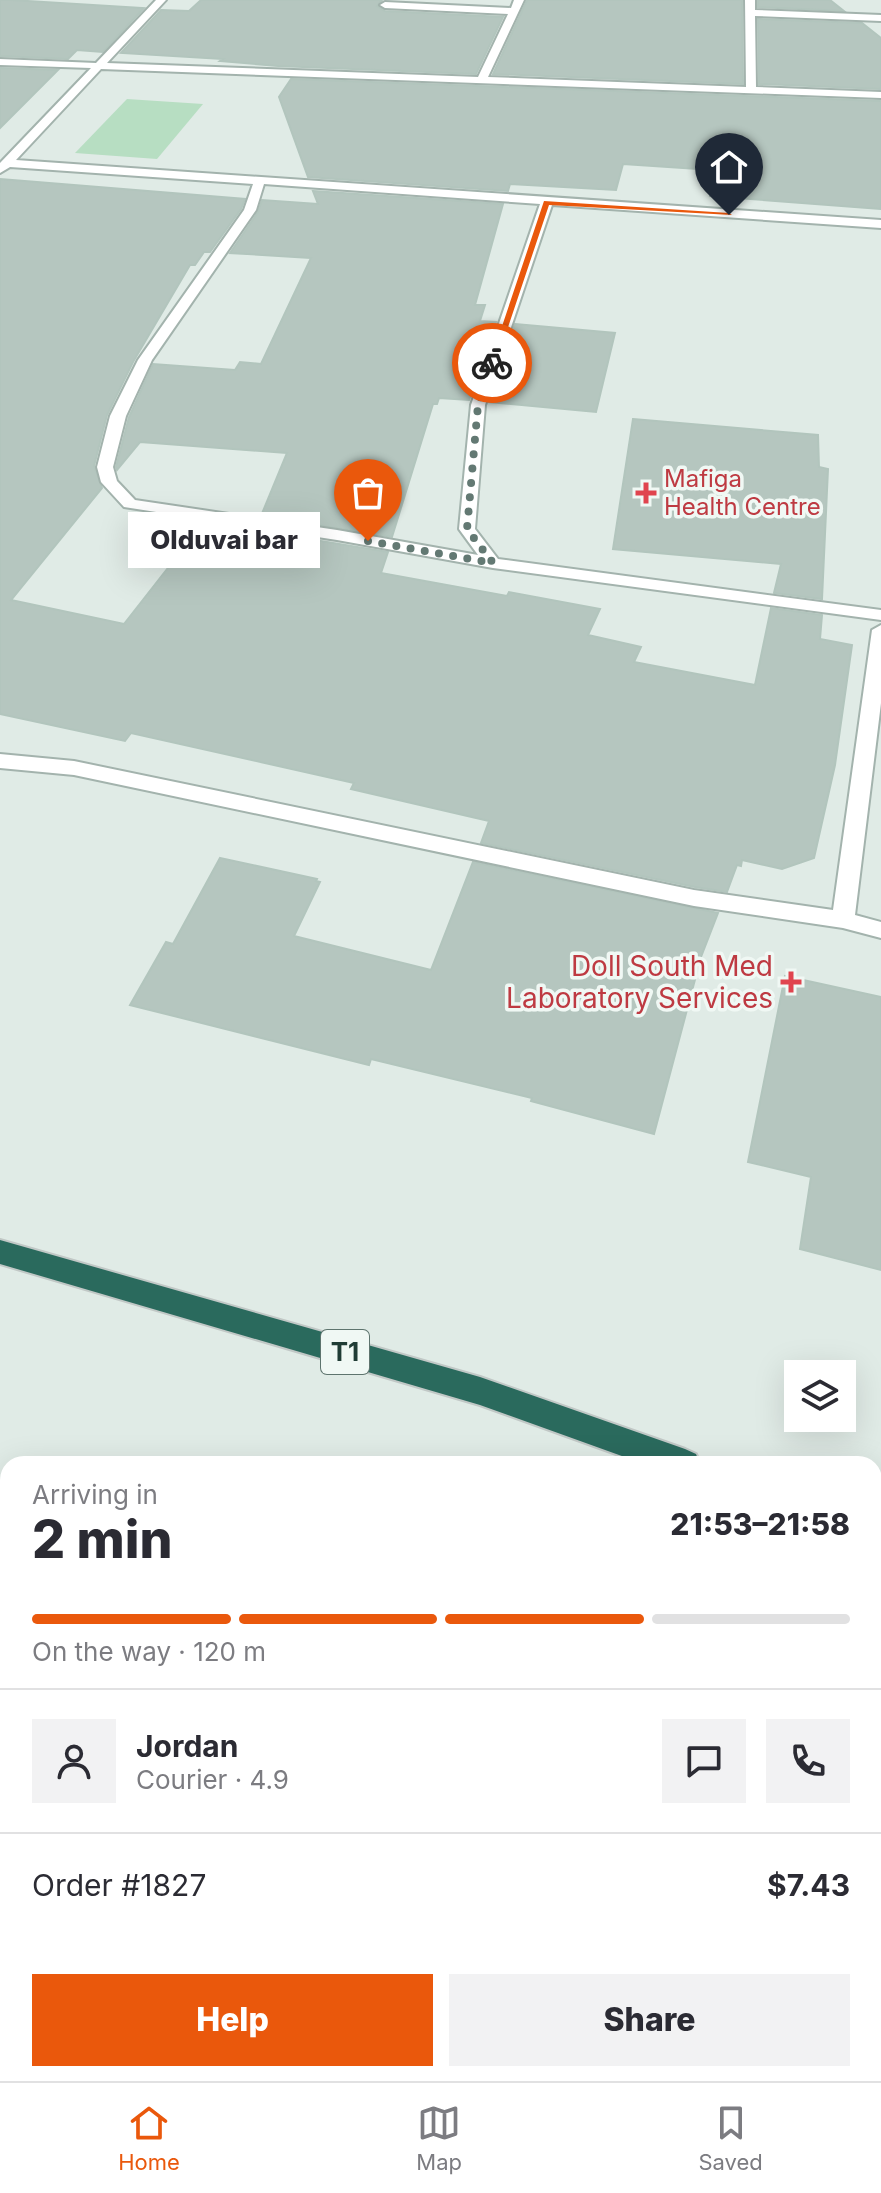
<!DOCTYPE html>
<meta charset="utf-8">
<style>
:root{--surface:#fff;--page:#f2f2f3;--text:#2b2b33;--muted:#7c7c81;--line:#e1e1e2;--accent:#ea580c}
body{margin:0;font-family:Inter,sans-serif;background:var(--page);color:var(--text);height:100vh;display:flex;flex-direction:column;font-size:30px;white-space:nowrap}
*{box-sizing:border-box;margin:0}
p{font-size:26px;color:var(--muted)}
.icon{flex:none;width:44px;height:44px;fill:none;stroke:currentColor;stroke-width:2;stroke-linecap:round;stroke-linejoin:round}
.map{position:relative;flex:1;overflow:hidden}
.panel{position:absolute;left:0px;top:1456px;width:882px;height:626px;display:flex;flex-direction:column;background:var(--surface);border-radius:24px 24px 0 0;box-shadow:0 8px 32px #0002}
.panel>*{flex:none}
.controls{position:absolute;left:784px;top:1360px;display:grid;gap:16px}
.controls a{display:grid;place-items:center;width:72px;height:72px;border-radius:0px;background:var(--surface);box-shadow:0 8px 32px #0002;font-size:40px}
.pin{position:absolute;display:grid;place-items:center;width:68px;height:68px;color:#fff;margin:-82px -34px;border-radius:50% 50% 50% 0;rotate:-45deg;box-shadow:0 0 8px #0007}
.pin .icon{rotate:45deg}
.courier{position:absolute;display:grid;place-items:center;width:80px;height:80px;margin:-40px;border:6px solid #ea580c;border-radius:50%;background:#fff;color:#222;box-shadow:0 2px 10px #0007}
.bubble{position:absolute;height:56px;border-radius:0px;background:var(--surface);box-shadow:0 8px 32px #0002;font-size:26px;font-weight:800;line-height:56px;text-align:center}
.summary em{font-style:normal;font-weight:800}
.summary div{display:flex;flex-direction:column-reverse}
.summary{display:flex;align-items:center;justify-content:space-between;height:136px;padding:0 32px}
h1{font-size:52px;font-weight:800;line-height:60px}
.bar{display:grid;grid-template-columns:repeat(4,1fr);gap:12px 8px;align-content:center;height:96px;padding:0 32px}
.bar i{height:10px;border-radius:6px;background:var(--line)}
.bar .active{background:var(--accent)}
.bar p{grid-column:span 4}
.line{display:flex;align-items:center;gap:20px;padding:0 32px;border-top:2px solid var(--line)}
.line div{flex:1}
.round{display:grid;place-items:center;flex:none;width:84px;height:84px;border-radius:0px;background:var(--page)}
.cta{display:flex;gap:16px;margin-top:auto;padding:16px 32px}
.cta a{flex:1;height:92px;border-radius:0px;background:var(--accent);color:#fff;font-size:32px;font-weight:800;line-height:92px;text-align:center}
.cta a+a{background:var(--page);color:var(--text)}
.menu{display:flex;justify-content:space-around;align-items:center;height:112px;border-top:2px solid var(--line);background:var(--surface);font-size:22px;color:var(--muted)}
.menu a{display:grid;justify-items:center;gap:4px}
.menu .active{color:var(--accent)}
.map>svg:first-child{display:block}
</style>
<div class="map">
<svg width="881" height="2081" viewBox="0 0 881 2081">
<rect width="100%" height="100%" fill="#e0ebe6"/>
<path fill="#b7dec2" d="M127,99L203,104L157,159L75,153Z"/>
<g fill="#b5c6bf" stroke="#b2c5bd" stroke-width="2">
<path d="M0,0H11L144,8L103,52L77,50L68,59L0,56Z"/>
<path d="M201,0H382L377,6L385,11L503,17L476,74L278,66L220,61L223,59L121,53L161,10L189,11Z"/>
<path d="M527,0H742L743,84L493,74Z"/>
<path d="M758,0H830L844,11L758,7Z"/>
<path d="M758,19L862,23L881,38V89L759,84Z"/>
<path d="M0,68L58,70L0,128Z"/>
<path d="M291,79L881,101V209L710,196L713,170L623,164L616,190L510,184L508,191L308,177L279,97Z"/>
<path d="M0,179L245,199L241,209L210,252H204L195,265H190L133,362L107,415L94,466L102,488L11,600L124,624L189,541L245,552L254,530L388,552L381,573L507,596L509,592L600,609L588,635L641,647L634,662L755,685L771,608L822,615L820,639L852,645L835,765L814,858L782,869L742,860L741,866L737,865L727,892L695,887L481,843L489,821L351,789L354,783L131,733L125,741L0,714Z"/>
<path d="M313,191L503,204L475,305H485L480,321L496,322L469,400L439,398L437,404H433L392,537L261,516L287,453L140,442L117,470L116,467L129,417L153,364L235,370L240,362L261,364L311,258L230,253L258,212L262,200L318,204Z"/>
<path d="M515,324L615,333L596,412L489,402Z"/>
<path d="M633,419L818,435L819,467L828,469L822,599L774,593L781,564L613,549Z"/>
<path d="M220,858L317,879L316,881L320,882L294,936L431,970L473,862L718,913L701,957L654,1134L531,1101L532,1098L371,1059L369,1065L130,1005L166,942L173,944Z"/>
<path d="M785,976L881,997V1270L800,1249L811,1177L748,1162Z"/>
</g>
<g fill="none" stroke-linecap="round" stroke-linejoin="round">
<defs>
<g id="minor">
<path d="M156,0H166L107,63L478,77L508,14L385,8L380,5L385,2L511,8L514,0H524L488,77L746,87L745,0H755V10L881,15V21L755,16L756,87L881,92V98L101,69L16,160L881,220V228L552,205L485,405L475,529L498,559L881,610V620L493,568L337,540L124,507L101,482L97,467L110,416L138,360L244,210L253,184L10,167L0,173V163L91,68L0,65V59L96,63ZM264,184L540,204L471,405L459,529L478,555L337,530L135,500L117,481L113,467L126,416L152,360L256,210Z"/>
<path d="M881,625V703L855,915L881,922V938L843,928L694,906L74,775L0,768V754L74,761L694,890L833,910L872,630Z"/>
</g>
<g id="highway">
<path d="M0,1240L480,1377L685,1449L696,1454L700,1464H644L480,1405L0,1264Z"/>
<path d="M874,1516L881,1518V1548L874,1546Z"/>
</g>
</defs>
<use href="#minor" stroke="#a3b3ad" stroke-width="4"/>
<use href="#highway" stroke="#c1c8c6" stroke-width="4"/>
<use href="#minor" fill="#fff" fill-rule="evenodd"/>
<use href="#highway" fill="#2a6a5d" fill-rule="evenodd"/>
</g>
<path fill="#ea580c" d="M544,201L729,213L732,215L549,205L496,363L489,365Z"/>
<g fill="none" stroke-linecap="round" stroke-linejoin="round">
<path stroke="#637973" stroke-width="8" stroke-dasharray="0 14.4" d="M368,541L493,563L467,529L478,405L492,363"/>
</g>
<g fill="#e0444e" stroke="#f0f8f4" stroke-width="3">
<path d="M642 481h8v8h8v8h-8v8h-8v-8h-8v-8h8z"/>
<path d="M787 970h8v8h8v8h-8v8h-8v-8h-8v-8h8z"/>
</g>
<g text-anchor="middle" stroke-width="7" stroke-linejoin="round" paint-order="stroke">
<g font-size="24" fill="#be3a42" stroke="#f0f8f4" text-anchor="start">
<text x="664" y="487">Mafiga<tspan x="664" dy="28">Health Centre</tspan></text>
</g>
<rect fill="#f0f8f4" stroke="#5e746e" stroke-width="2" x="321" y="1330" width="48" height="44" rx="6"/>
<g font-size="26" font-weight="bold" fill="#203c35">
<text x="345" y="1361">T1</text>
</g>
<g font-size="28" fill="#be3a42" stroke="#f0f8f4" text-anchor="end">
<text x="773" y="976">Doll South Med<tspan x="773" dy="32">Laboratory Services</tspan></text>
</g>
</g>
</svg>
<div class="controls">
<a><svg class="icon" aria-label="layers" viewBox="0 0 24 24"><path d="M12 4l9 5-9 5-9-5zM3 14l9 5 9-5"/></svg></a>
</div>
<div class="pin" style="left:368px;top:541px;background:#ea580c"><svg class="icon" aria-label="bag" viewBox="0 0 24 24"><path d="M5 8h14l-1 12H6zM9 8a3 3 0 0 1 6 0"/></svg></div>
<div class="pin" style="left:729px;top:215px;background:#1f2937"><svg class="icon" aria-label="home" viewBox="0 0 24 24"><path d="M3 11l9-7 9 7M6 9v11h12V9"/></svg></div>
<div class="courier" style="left:492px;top:363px"><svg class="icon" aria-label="bike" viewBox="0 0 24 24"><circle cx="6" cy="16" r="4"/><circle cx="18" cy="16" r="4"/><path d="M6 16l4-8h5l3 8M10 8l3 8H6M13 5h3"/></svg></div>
<div class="bubble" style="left:128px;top:512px;width:192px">Olduvai bar</div>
<section class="panel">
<div class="summary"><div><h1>2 min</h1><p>Arriving in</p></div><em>21:53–21:58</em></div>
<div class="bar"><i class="active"></i><i class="active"></i><i class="active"></i><i></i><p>On the way · 120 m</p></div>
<div class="line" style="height:144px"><a class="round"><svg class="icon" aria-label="person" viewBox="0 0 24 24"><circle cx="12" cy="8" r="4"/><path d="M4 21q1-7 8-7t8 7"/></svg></a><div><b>Jordan</b><p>Courier · 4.9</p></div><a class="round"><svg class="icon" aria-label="chat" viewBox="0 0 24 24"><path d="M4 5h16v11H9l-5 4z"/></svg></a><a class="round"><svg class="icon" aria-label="phone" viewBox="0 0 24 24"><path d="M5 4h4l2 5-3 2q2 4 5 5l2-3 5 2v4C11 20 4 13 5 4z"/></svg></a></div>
<div class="line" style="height:104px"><div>Order #1827</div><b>$7.43</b></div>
<div class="cta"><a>Help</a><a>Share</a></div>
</section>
</div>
<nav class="menu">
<a class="active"><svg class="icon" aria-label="home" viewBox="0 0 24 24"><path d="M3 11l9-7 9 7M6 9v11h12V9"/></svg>Home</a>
<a><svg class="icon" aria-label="map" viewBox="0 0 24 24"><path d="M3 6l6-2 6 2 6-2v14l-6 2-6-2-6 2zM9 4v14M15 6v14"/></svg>Map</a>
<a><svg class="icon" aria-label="saved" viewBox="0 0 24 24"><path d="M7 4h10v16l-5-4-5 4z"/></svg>Saved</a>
</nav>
